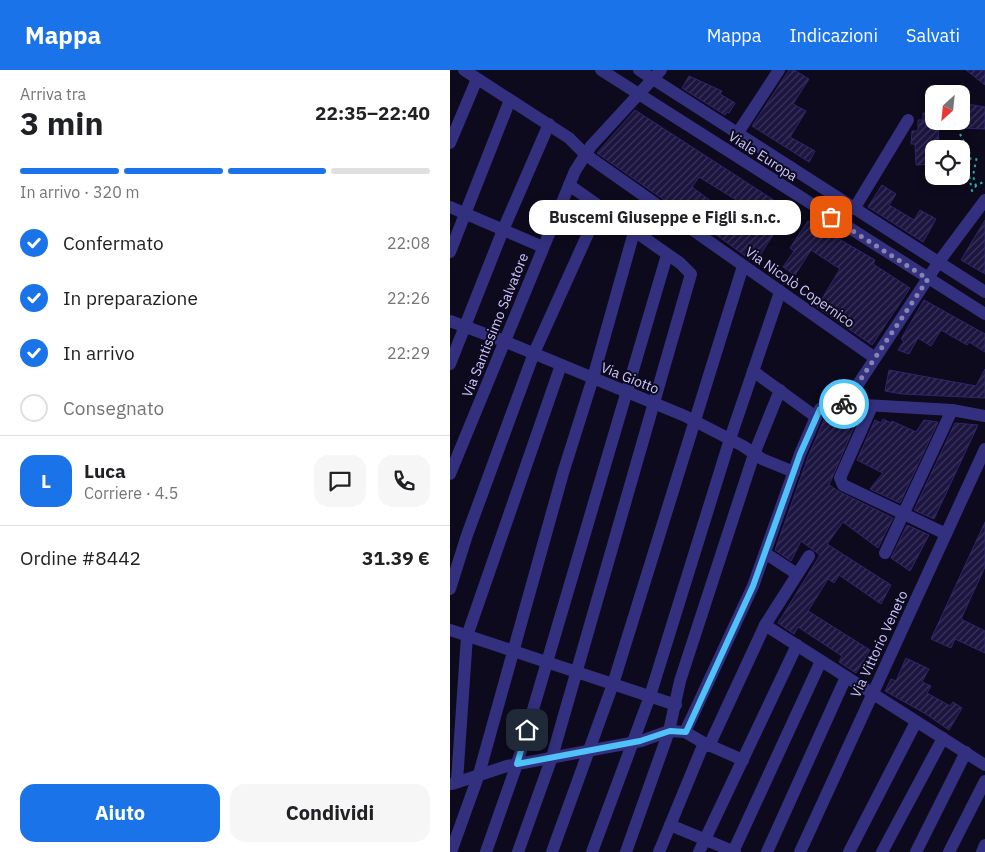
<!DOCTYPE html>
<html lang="it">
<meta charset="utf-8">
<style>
:root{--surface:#fff;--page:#f6f6f6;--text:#202124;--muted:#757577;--line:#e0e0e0;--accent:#1a73e8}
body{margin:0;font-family:"IBM Plex Sans",sans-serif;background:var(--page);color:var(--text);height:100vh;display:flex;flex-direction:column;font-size:19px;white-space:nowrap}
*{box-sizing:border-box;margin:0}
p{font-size:16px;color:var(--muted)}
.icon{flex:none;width:28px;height:28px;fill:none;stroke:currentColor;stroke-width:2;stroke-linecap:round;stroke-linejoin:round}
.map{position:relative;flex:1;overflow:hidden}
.details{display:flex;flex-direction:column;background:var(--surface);width:450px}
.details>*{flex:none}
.needle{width:32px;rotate:207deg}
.tools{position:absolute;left:475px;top:15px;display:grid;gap:10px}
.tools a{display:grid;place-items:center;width:45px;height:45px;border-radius:10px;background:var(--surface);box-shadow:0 2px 12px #0003;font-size:25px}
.pin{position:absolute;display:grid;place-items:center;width:42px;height:42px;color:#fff;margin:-21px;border-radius:10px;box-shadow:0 2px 8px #0006}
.courier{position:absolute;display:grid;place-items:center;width:50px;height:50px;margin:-25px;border:4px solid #4fc3f7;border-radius:50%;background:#fff;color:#222;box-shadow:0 1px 6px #0007}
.bubble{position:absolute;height:35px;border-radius:15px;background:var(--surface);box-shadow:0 2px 12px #0003;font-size:16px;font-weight:800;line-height:35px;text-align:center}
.head em{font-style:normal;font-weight:800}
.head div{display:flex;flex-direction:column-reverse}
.head{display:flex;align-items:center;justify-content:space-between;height:85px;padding:0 20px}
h1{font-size:32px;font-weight:800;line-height:38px}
.bar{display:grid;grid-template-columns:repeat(4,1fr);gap:8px 5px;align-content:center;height:60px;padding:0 20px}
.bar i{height:6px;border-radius:4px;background:var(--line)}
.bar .active{background:var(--accent)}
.bar p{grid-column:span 4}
.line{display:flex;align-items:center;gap:12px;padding:0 20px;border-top:1px solid var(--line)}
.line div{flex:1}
.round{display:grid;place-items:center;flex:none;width:52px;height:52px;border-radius:15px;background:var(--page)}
ol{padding:0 20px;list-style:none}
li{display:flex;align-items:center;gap:15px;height:55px}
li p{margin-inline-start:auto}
li .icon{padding:5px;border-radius:50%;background:var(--accent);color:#fff;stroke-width:4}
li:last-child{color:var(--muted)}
li i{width:28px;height:28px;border:2px solid var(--line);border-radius:50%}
.primary-button{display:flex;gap:10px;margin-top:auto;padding:10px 20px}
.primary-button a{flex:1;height:58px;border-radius:15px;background:var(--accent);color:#fff;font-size:20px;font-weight:800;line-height:58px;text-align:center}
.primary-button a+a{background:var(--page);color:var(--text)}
header{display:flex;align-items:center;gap:30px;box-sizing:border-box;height:70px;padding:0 25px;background:var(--accent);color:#fff}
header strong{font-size:24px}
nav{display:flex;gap:28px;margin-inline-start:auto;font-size:18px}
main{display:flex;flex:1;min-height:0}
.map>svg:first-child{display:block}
</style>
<header>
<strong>Mappa</strong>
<nav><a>Mappa</a><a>Indicazioni</a><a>Salvati</a></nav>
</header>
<main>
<section class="details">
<div class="head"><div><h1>3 min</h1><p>Arriva tra</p></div><em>22:35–22:40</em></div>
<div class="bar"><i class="active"></i><i class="active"></i><i class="active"></i><i></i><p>In arrivo · 320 m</p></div>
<ol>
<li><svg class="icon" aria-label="check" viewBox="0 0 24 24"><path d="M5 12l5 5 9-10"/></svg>Confermato<p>22:08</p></li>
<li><svg class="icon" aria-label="check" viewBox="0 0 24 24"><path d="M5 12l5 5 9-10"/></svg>In preparazione<p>22:26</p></li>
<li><svg class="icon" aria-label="check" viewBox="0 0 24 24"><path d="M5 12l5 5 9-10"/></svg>In arrivo<p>22:29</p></li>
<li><i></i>Consegnato</li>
</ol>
<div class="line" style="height:90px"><b class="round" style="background:var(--accent);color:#fff">L</b><div><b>Luca</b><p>Corriere · 4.5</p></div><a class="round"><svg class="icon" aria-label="chat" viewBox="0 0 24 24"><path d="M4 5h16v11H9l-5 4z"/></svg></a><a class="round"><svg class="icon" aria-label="phone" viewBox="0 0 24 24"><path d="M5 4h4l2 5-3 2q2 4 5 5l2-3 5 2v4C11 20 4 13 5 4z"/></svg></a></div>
<div class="line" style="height:65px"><div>Ordine #8442</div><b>31.39 €</b></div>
<div class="primary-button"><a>Aiuto</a><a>Condividi</a></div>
</section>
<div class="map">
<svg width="535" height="782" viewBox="0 0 535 782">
<defs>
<pattern id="building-hatch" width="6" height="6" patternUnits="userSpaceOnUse" patternTransform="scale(1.25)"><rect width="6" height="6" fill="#1c153f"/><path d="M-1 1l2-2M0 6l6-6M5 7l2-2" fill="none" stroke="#3c365c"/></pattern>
</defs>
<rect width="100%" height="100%" fill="#0d0a1d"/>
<g fill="url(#building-hatch)" stroke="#32256d" fill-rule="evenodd">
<path d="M339,0H344L359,9L343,34L356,41L340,67L365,81L359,92L302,56Z"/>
<path d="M516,0H535V15Z"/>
<path d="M239,6L272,21L270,24L285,33L279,43L277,42L275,45L232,18Z"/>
<path d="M511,33L535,37V59L511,58Z"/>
<path d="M185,40L339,140L305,193L221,132L220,134L147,83ZM249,107L314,147L305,164L242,117Z"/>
<path d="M473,43L484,44V51H489L488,79H484V94L466,95L465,74H461L462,61H468V50H473Z"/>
<path d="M432,115L446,124L439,135L464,150L470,140L486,149L473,172L418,137Z"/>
<path d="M535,150V204L511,190Z"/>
<path d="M358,151L425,190L423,194L460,218L422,275L367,237L390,199L361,180L345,205L333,197L344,181L340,178Z"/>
<path d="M474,230L535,264V282L519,272L517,275L491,260L481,276L468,268L459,284L448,280L454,271L451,269Z"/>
<path d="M535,299V328L452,324L435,321L439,300L526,316Z"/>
<path d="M382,342L410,343L379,415L390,422L443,448L428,478L393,452L377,474L441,515L431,534L389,505L384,513L378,509L358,541L420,580L406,603L389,592L392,586L348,557L344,564L328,553L370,485L351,471L341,491L325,480L358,387L376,345Z"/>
<path d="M433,349L441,353L442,351L466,362L474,350L488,352L450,433L420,419L433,403L407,390L425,350L431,353Z"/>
<path d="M505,353L528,355L484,449L464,440Z"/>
<path d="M535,452V497L511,549L535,561V583L505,569L501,578L481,569Z"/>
<path d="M457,455L479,465L460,501L441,488Z"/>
<path d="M456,588L479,599L472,612L481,616L477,623L500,636L503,632L512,638L499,660L476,644L435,621L441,609L446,611Z"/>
</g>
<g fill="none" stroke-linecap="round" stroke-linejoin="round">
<g stroke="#24b5a9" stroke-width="2" stroke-dasharray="2.5 4" stroke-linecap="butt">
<path d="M510,64L521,86L518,100L522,121L526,116L535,111"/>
<path d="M511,101L518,100"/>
<path d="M526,116L523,106L527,86"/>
</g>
<g stroke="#33317f" stroke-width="12">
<path d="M14,0L119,68L136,85L425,288"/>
<path d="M151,0L535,244"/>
<path d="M189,0L535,222"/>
<path d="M287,64L329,0"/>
<path d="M0,73L27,9"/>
<path d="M0,137L93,177"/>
<path d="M404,139L458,50"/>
<path d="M0,182L60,30"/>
<path d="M0,251L54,271L235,346L293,376L312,389L344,402"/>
<path d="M0,294L53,160L99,54"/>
<path d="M303,301L366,347"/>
<path d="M395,334L488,193L535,130"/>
<path d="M422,336L390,408L393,415L496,464"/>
<path d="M0,404L125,101L141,76L211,0"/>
<path d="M315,483L347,504"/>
<path d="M435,483L502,340"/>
<path d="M0,519L17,465L84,283L150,137"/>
<path d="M315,555L535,695"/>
<path d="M0,560L226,635"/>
<path d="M235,662L303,516L350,384L366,347L370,339L380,333L502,340L535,346"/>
<path d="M259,676L315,555L359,486"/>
<path d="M7,711L17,566L111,295"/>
<path d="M2,714L57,696L191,671L219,661L235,662L254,673L293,690"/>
<path d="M220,755L285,782"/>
<path d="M1,782L29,704L113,403L143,308L184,162"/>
<path d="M36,782L67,694L217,185"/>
<path d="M68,782L102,687L241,204L230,193L119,115"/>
<path d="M102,782L163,614L293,196"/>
<path d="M142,782L200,626L280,369L330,222"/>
<path d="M176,782L219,661L230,611L304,384L330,320"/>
<path d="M209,782L254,673"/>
<path d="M249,782L347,575"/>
<path d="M283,782L371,591"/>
<path d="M317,782L396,607"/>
<path d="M350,782L535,379"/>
<path d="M399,782L466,652"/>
<path d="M432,782L493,668"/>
<path d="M466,782L516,682"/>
<path d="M499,782L535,711"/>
<path d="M532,782L535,775"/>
</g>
</g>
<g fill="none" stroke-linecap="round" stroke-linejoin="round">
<path stroke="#8884b0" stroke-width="5" stroke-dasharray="0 9" d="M381,147L478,209L394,334"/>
<path stroke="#4fc3f7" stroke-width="6" d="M77,660L67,694L190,671L220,661L236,662L303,516L350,384L370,339L380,333L394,334"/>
</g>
<g text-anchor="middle" stroke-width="4" stroke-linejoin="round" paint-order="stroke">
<g font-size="14" fill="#cbc6ff" stroke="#0d0a1d">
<text transform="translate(313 86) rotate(33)" y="5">Viale Europa</text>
<text transform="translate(350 217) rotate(35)" y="5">Via Nicolò Copernico</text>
<text transform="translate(45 255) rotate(-68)" y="5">Via Santissimo Salvatore</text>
<text transform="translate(180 308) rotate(22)" y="5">Via Giotto</text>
<text transform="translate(429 574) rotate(-65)" y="5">Via Vittorio Veneto</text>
</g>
</g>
</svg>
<div class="tools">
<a><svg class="needle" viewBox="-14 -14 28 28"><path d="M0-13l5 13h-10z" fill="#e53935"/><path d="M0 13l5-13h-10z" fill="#757577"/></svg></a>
<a><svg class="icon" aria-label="locate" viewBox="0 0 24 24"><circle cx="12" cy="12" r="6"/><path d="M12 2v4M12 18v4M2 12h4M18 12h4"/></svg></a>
</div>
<div class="pin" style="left:381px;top:147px;background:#ea580c"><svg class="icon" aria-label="bag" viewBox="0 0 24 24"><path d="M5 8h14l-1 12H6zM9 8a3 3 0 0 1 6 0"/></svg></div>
<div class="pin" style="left:77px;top:660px;background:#1f2937"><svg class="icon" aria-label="home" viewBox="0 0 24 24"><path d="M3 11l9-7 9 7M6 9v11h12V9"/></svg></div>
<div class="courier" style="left:394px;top:334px"><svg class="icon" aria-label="bike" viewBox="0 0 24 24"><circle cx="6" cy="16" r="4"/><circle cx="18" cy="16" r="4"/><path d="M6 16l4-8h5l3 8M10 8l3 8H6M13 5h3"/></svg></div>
<div class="bubble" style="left:79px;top:130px;width:272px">Buscemi Giuseppe e Figli s.n.c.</div>
</div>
</main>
